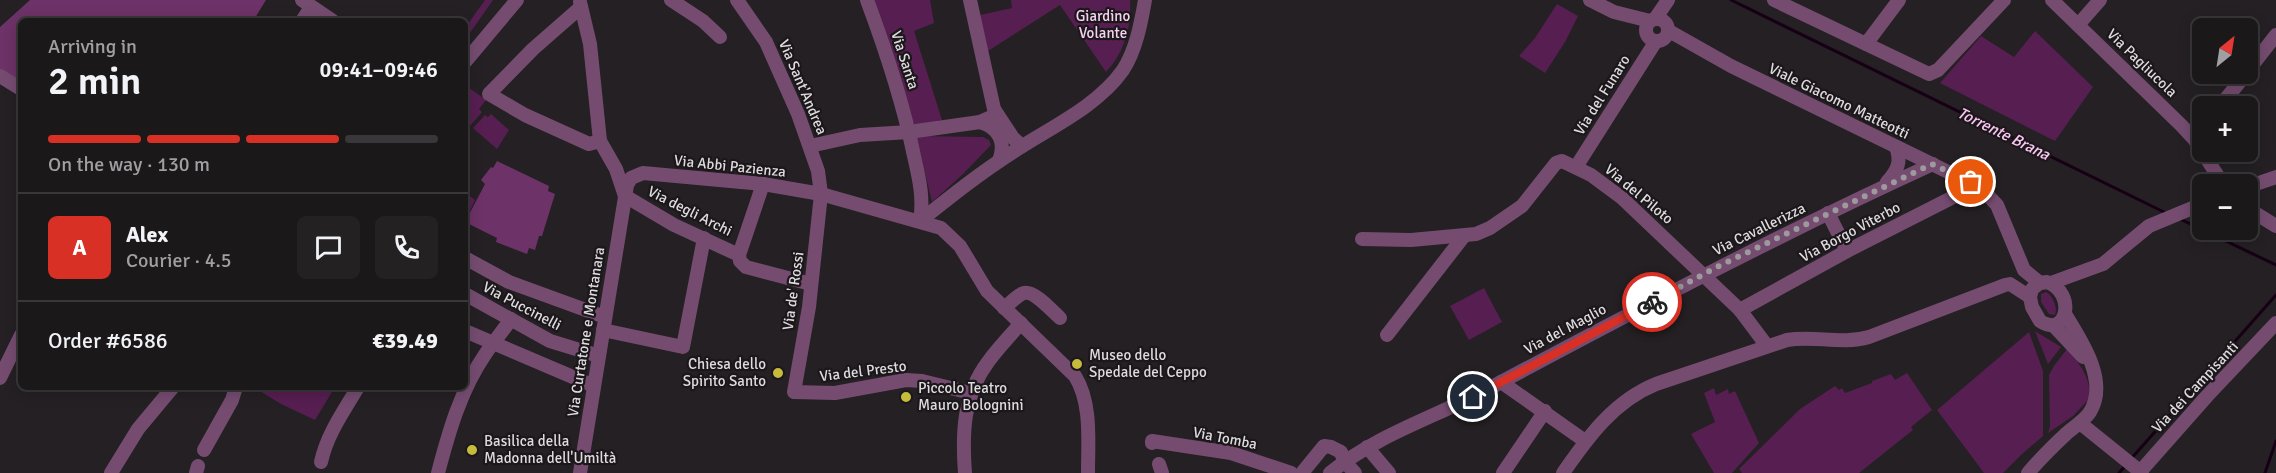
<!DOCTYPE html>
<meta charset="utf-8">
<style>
:root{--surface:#1b181a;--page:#242123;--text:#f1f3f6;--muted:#a0a0a2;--line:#393739;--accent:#d93025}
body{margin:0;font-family:Signika,sans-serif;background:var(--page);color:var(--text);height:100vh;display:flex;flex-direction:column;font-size:22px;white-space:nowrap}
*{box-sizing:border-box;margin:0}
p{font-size:20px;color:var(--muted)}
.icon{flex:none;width:33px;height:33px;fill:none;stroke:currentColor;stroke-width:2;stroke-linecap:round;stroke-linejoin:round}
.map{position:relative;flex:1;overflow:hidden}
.details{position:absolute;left:18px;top:18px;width:450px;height:372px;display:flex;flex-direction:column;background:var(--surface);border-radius:9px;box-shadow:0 3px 15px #0003,0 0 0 2px var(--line)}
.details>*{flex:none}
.needle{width:39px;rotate:30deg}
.buttons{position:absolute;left:2192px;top:18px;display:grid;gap:12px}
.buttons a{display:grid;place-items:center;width:66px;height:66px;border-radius:9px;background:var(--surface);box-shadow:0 3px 15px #0003,0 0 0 2px var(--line);font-size:30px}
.pin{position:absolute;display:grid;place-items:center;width:51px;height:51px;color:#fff;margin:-26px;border:3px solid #fff;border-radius:50%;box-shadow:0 2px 6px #0007}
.courier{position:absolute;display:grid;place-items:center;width:60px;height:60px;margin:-30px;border:4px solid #d93025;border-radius:50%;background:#fff;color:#222;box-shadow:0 2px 8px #0007}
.headline em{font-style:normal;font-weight:600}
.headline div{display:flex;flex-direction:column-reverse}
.headline{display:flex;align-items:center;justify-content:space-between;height:102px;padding:0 30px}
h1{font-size:39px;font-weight:600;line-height:45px}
.bar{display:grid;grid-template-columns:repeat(4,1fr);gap:9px 6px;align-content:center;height:72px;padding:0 30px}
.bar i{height:8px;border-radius:4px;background:var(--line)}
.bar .selected{background:var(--accent)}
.bar p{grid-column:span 4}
.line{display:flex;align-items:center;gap:15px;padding:0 30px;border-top:2px solid var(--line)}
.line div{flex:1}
.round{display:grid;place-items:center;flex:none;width:63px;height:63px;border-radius:9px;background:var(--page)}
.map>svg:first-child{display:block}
</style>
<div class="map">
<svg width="2276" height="473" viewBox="0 0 2276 473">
<rect width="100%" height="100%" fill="#242023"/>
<g fill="#571e52">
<path d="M485,0H493L465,40V28Z"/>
<path d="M871,0H930L934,23L914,31L942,120L918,127L912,122Z"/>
<path d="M1011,0H1130C1132,26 1124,54 1106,72L1060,5L988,51L980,15L1012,8Z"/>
<path d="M1557,4L1578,16L1565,42L1545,73L1519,56L1535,38Z"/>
<path d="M2035,31L2093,87L2055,141L1940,83L1981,36L2014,57Z"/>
<path d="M465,85L486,100L479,109L482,112L465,132Z"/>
<path d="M491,114L509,130L497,149L473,128L485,115L488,117Z"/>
<path d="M916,136L983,137L989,140L991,145L963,174L932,202Z"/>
<path d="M465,188L469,191L467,194L475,200L465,222Z"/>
<path d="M1484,288L1502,322L1469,340L1450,306Z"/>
<path d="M2046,292C2053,296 2058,308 2055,315L2049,314L2041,302V294Z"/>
<path d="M2035,331L2061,347L2048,364Z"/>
<path d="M2029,332L2043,371V436L2022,454L2003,473H1984L1937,410Z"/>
<path d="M2067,349C2080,364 2092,379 2089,399L2073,416L2048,433L2050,427L2049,375L2054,366Z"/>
<path d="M1907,373L1932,410L1911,427L1913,430L1859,473H1742L1739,469L1800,409L1835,386L1839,390L1842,388L1845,393L1872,383V381L1891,374L1895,380Z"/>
<path d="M253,387H335L315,420L281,404Z"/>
<path d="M1714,388L1716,395L1728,389L1729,394L1735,391L1759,443L1732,473H1714L1691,434L1715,422L1704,393Z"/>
</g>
<g fill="#6d3267">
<path d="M30,0H266L253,21H21V84L0,71V27Z"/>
<path d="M497,161L549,186L548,191L555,194L542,236H539L535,250L529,248L527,254L496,242L497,238L465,222L485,184L481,180L491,167L493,168Z"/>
</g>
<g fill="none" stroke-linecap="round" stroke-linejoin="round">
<g stroke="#170015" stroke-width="3">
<path d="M1731,0L2166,213"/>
<path d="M2178,218L2276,265"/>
<path d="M2130,460L2276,295"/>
<path d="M2119,473L2126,465"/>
<path d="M2265,473L2276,441"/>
</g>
<g stroke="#754c70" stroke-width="14">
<path d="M302,0L333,21"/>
<path d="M671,0L703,21L720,37"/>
<path d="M737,0L766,42L798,114L818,171L821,194L809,307L794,392L835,393L906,380L922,381L971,393"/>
<path d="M867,0C886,51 903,102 914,156C919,178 924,198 920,221"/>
<path d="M970,0L994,109L1013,138L1022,146"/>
<path d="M1590,0L1614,12L1650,21"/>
<path d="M1774,0L1929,74L1938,70L2004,0"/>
<path d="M2052,0L2181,125L2194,139L2223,184"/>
<path d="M580,2L590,44L600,141L616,169L625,196"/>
<path d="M581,7L533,49L489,94L525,115L589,144L600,141"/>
<circle cx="1657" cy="30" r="11"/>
<path d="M1655,19L1668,0"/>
<path d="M302,21L311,7"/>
<path d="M2078,25L2100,0"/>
<path d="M1669,31L1731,66L1981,188L1997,205L2024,270L2040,283"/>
<path d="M1866,44L1899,0"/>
<path d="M465,62L517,0"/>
<path d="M2247,72L2276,35"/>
<path d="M0,76L21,89"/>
<path d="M2220,106L2246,74"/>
<path d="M980,122C1000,128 1006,143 999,161"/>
<path d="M810,146L860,135L909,132L980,122L996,115"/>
<path d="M1576,167L1656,41"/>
<path d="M1887,182C1897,171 1902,162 1896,147"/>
<path d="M763,184L739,255L740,261L746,267L811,284"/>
<path d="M2247,187L2276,177"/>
<path d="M625,196L674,225L739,255"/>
<path d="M2247,208L2276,226"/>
<path d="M1828,213L1847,251"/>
<path d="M920,221C950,197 980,173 1013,152C1049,128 1097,107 1123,70C1136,50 1141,23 1145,0"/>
<path d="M1362,239L1411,240L1476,234L1490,228L1522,206L1556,163L1562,161L1591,175L1622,198L1740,310L1767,346"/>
<path d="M465,258L509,282L605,317"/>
<path d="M2047,282C2077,293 2067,339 2040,321L2032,307L2030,297L2032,289L2040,283Z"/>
<path d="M2051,283L2103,264L2149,226L2202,204"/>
<path d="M465,294L550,341L599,356"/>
<path d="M1004,308C1010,304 1017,295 1024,293C1034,290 1053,312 1060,318"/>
<path d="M1740,310L1847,251L1977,185"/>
<path d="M2053,325L2083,357"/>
<path d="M603,330L683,347L704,238"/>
<path d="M465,331L594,386"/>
<path d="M1387,335L1464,236"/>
<path d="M0,378L21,335"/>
<path d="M1501,382L1585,441"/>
<path d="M2080,423L2142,473"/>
<path d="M1152,443V441L1231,453L1291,473"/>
<path d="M1367,447L1389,473"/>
<path d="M204,450L232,400L236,387"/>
<path d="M321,462C327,434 344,411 358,387"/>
<path d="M1159,464L1162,473"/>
<path d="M111,473L138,429L173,387"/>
<path d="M196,473L198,466"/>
<path d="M438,473C449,431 461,389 486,353C494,341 503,331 511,319"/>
<path d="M580,473L627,185L631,178L643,173L763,184L821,194L941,228L960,246L987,291L1075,376C1092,403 1088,442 1088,473"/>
<path d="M965,473C962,434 963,395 988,362C998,348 1010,336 1021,323"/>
<path d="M1302,473L1324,446L1331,447L1341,452L1344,461L1355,473"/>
<path d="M1330,473C1378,434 1436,417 1490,388C1636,310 1782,233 1933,164"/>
<path d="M1503,473L1545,411"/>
<path d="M1563,473C1588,437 1614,401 1656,384L1787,340C1814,335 1841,345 1869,337L2005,285L2010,284L2030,297"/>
<path d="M2028,473C2040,459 2053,446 2067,433C2074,427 2085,420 2090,412C2109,381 2081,340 2065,314"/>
<path d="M2139,473L2207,396L2276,323"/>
</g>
</g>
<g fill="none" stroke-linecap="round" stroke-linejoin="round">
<path stroke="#9d9a9d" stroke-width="6" stroke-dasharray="0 10.8" d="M1652,302L1719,266L1932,164L1971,182"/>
<path stroke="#d93025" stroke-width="8" d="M1473,397L1652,302"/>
</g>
<g fill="#c7bb3c" stroke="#1b171a" stroke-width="2">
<circle cx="1077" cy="364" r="6"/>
<circle cx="778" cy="373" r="6"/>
<circle cx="906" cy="397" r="6"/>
<circle cx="472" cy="450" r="6"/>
</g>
<g text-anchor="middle" stroke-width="4.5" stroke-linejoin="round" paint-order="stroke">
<g font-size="15" fill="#f6d2f0" stroke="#1b171a">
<text x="1103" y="21">Giardino<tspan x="1103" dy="17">Volante</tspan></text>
</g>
<g font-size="15" fill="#dedbde" stroke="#1b171a">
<text transform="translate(905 60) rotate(72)" y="5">Via Santa</text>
<text transform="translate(2142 63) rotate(44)" y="5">Via Pagliucola</text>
<text transform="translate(803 87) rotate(67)" y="5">Via Sant'Andrea</text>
<text transform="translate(1602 95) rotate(-58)" y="5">Via del Funaro</text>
<text transform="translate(1839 101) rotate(26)" y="5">Viale Giacomo Matteotti</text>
<text transform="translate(730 166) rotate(6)" y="5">Via Abbi Pazienza</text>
<text transform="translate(1639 194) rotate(40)" y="5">Via del Piloto</text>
<text transform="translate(690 211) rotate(27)" y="5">Via degli Archi</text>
<text transform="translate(1759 229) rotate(-26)" y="5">Via Cavallerizza</text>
<text transform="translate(1850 232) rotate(-28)" y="5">Via Borgo Viterbo</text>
<text transform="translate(793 291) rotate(-82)" y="5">Via de' Rossi</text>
<text transform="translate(522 306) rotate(28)" y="5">Via Puccinelli</text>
<text transform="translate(1565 329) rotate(-28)" y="5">Via del Maglio</text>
<text transform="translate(586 332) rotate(-81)" y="5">Via Curtatone e Montanara</text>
<text transform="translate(863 371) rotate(-7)" y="5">Via del Presto</text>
<text transform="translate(2195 387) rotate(-47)" y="5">Via dei Campisanti</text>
<text transform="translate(1225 438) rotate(11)" y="5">Via Tomba</text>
</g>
<g font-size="15" fill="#dedbde" stroke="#1b171a" text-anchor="start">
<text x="1089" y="360">Museo dello<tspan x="1089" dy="17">Spedale del Ceppo</tspan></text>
<text x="766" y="369" text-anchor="end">Chiesa dello<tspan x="766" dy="17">Spirito Santo</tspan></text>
<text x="918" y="393">Piccolo Teatro<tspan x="918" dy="17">Mauro Bolognini</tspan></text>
<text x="484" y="446">Basilica della<tspan x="484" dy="17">Madonna dell'Umiltà</tspan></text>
</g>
<g font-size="16" font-style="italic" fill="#fcc7f5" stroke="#1b171a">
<text transform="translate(2004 133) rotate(26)" y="6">Torrente Brana</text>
</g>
</g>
</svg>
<div class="buttons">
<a><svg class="needle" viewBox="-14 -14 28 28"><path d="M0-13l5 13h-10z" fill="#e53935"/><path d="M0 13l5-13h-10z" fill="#a0a0a2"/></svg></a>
<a>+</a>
<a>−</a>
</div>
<div class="pin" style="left:1971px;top:182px;background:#ea580c"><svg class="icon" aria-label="bag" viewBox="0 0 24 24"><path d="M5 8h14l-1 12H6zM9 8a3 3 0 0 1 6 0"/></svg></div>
<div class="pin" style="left:1473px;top:397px;background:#1f2937"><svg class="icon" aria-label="home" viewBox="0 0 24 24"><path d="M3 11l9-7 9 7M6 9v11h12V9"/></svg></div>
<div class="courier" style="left:1652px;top:302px"><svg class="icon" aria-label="bike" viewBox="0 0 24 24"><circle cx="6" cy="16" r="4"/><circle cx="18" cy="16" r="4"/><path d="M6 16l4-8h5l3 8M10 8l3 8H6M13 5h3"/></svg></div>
<section class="details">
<div class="headline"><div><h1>2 min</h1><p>Arriving in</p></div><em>09:41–09:46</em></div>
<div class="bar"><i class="selected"></i><i class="selected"></i><i class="selected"></i><i></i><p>On the way · 130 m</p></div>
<div class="line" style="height:108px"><b class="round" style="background:var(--accent);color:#fff">A</b><div><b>Alex</b><p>Courier · 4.5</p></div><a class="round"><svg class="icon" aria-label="chat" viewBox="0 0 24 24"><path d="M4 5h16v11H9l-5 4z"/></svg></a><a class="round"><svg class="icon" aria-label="phone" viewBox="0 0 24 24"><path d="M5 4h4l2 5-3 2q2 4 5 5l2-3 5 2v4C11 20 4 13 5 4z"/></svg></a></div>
<div class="line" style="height:78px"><div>Order #6586</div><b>€39.49</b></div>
</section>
</div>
